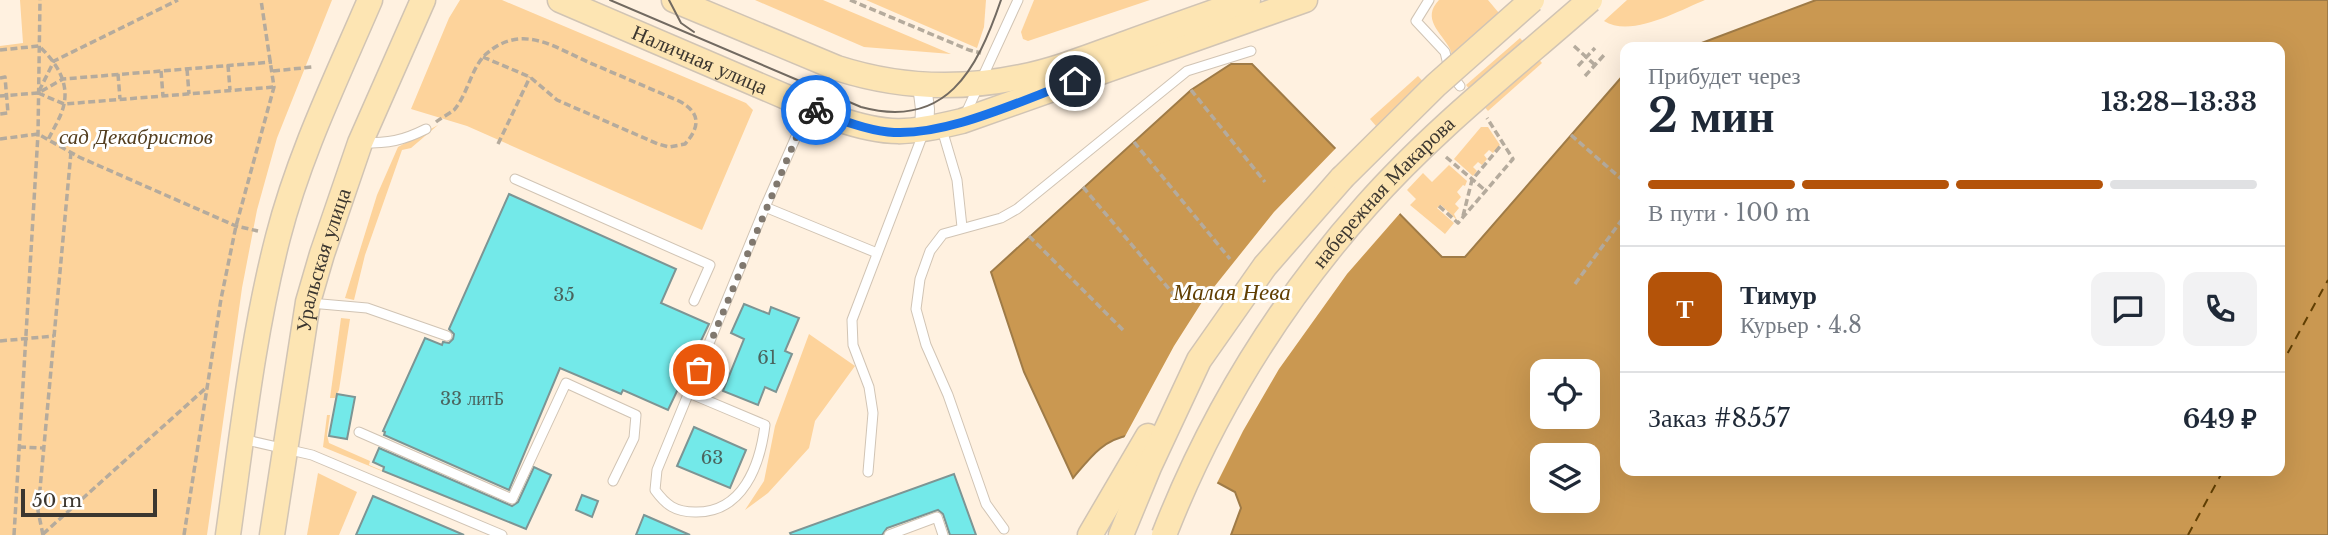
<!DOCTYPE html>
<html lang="ru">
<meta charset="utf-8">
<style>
:root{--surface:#fff;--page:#f2f2f3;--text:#1f2937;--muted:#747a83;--line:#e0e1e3;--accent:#b45309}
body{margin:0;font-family:"Libre Baskerville",serif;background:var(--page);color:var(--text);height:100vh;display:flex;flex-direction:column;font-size:26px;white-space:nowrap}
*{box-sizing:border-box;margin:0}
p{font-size:23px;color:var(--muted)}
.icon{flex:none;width:38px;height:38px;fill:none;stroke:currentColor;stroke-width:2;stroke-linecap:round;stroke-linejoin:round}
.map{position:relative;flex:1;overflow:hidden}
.sheet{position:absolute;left:1620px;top:42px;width:665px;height:434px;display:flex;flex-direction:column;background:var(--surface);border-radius:14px;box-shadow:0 7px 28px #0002}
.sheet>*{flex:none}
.controls{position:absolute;left:1530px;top:359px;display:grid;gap:14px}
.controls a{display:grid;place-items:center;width:70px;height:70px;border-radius:14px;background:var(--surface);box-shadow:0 7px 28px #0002;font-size:35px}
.scale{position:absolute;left:21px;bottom:18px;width:136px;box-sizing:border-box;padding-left:7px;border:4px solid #3c3730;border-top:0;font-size:19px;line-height:24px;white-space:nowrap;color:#3c3730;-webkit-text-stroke:5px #fff;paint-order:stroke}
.pin{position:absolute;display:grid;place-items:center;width:60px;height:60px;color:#fff;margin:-30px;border:4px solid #fff;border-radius:50%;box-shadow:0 2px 7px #0007}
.courier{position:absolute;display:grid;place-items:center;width:70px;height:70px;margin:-35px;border:5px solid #1a73e8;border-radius:50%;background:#fff;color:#222;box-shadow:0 2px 9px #0007}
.headline em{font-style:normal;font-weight:700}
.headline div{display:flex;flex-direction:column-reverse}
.headline{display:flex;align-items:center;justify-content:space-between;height:119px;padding:0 28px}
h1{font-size:46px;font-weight:700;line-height:52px}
.bar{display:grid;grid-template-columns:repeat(4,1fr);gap:10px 7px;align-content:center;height:84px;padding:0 28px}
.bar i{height:9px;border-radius:5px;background:var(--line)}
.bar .current{background:var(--accent)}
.bar p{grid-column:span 4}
.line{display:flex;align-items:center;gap:18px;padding:0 28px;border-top:2px solid var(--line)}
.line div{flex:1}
.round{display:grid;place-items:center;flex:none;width:74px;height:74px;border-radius:14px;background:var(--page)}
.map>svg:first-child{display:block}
</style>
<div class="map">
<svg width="2328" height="535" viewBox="0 0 2328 535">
<rect width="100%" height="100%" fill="#fff1e0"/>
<g fill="#fdd39b">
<path d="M20,0H332L277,138L257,210L242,288L207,535H0V46L23,43Z"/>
<path d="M460,0H502L746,103L753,110L702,230L467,126L411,109L449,18Z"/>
<path d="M755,0H823L951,54L864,47Z"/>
<path d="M866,0H986L984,27L977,48Z"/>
<path d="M1034,0H1150L1028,41L1023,39L1021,32Z"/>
<path d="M1439,0H1488L1514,31L1454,65C1453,60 1452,54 1450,49C1441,32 1421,19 1439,0Z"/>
<path d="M1627,0H1705C1678,11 1631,38 1604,21Z"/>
<path d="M1520,38L1542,63L1488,111L1466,85Z"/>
<path d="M1418,76L1437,97L1389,141L1370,119Z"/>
<path d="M438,125L411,148L402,150L365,255L354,300L345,298L377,195L398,147Z"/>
<path d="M1481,127H1488L1500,145L1493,153L1489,150L1484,155L1487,159L1482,165L1478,162L1473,167L1477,171L1473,176L1454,159Z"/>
<path d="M1449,165L1467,181L1465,186L1463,185L1457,192L1461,197L1455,204L1459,208L1454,214L1457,220L1441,205L1437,208L1454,223L1445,234L1410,205L1416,199L1407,190L1423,173L1432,182Z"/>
<path d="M341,318L350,319L339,390L335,398H330Z"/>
<path d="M809,334L855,366L815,421L809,448L768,493L745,510L764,481L775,426Z"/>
<path d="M327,415H330L327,435L329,443L370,461L369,465L506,522L323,447Z"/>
<path d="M318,473L357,492L339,535H307Z"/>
</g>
<path fill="#ca9851" stroke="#9f7b47" stroke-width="2" fill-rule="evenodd" d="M1816,0H2328V535H1231L1241,508L1235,492L1130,435C1102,440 1090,458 1073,478L1024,372L991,272L1191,90L1231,64H1252L1442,257H1465L1626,72V471H2280V47H1691ZM1542,371H1587V416H1542ZM1542,455H1587V500H1542Z"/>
<path fill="#fff1e0" d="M1338,146L1402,211L1347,274L1279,369L1243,431L1216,485L1129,439L1123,440L1174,346L1202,302L1274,212Z"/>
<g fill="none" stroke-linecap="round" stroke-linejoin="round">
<g stroke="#613f03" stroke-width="2" stroke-dasharray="9 7" stroke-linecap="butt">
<path d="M2280,367L2328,280"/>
<path d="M2188,535L2223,471"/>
</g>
</g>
<g fill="#73e9e9" stroke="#7d9594" stroke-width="2">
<path d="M509,194L676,269L661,303L709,324L668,410L623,390L621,394L560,368L509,490L384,435L385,432L383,431L425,338L442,345L443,342L449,343L453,339L454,334L449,329Z"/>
<path d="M744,304L769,314L771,307L799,318L785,351L792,354L776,392L765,387L758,405L723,391L744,339L731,333Z"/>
<path d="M337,394L355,397L347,439L329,436Z"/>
<path d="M694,427L746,450L730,488L677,466Z"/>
<path d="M379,448L512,506L518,502L534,467L551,475L526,529L383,471L384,467L373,462Z"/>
<path d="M954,474L976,535H950L943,514L938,510L887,528L882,535H791L790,533Z"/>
<path d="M582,495L598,501L592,517L576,510Z"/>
<path d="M373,496L464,535H356Z"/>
<path d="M644,515L690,535H636Z"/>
</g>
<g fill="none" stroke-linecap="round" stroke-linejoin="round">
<defs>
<g id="lane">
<path d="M1429,0L1416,21L1445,52L1450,73L1460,86"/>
<path d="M966,113L1018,0"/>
<path d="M941,126L957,180L962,227"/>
<path d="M362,143C389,143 402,141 426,129"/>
<path d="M515,179L710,265L694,301"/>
<path d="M765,207L877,253"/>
<path d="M310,303L367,308L447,336"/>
<path d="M689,393L765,425C760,465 743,513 695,512C675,512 666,505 655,490L657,470L765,207L809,107"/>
<path d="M359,432L512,499L566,383L636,415L634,438L613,481"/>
<path d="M242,439L312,455L502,535"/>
<path d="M868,472L873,413L869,387L853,345L852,320L923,134"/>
<path d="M1004,529L986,504L948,395L926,345L916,309L920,279L930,251L943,234L1001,218L1017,209L1187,71L1251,51"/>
<path d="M889,535L937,517L943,535"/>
</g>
<path id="street" d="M922,85L925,109L924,131"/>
<g id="secondary">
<path id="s1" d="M560,0L835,118C887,136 909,134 962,121L1305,0"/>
<path d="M674,0L837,68C896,87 959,90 1021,77C1057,70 1093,55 1127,43C1168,28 1208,14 1248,0"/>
<path d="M228,535C242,436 253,334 278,237C299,155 337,77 370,0"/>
<path id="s2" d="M272,535L308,302L322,254L360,143L423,0"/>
<path d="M1090,535L1148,436"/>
<path d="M1121,535L1149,467L1199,360L1265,266L1342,178"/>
</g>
</defs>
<use href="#lane" stroke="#d1c4b4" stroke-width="11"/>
<use href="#street" stroke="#d1c4b4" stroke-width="20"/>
<use href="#secondary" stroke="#d1c4b4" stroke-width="27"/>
<g stroke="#b5ab9d" stroke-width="3.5" stroke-dasharray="7 3.5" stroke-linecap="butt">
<path d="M850,0L969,50L981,53"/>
<path d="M1574,46L1595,65"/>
<path d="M0,50L39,46C55,61 69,81 64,104C62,116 53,129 48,140"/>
<path d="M228,65L230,90"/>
<path d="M1578,66L1595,48"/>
<path d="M187,69L189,94"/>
<path d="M161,71L163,96"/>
<path d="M273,71L312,67"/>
<path d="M118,74L120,99"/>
<path d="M1585,76L1605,54"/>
<path d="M0,78L5,77L8,113L0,114"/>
<path d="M1191,90L1265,182"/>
<path d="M39,91L54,61L178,0"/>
<path d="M38,93L64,104L274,87"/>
<path d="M0,96L38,93L63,79L272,62"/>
<path d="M436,122C441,118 449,114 454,110C468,94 471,68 486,54C524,21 558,50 595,65C623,77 651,89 679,101C700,112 701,126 685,144L669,147L658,144L557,100L530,77L483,57"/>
<path d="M1571,135L1626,183"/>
<path d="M0,139L38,134L79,157L236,226L258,231"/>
<path d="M1134,142L1230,259"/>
<path d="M498,144L530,77"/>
<path d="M1446,157L1486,191"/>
<path d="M1083,187L1175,296"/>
<path d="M1439,206L1458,223L1513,159L1487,118"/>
<path d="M1463,216L1472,180L1503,143"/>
<path d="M1029,236L1123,330"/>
<path d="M1575,284L1626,214"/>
<path d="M0,341L54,336"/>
<path d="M19,447L43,448"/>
<path d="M43,534L207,387"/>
<path d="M14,535L38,134L40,0"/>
<path d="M43,535L38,511L71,152"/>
<path d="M184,535L221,299L236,226L274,87L261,0"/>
</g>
<use href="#lane" stroke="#fff" stroke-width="9"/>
<use href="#street" stroke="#fff" stroke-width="18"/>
<use href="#secondary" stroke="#fde5b3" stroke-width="24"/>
<g stroke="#726a61" stroke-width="2">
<path d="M610,0L861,107C946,130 977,70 1001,0"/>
<path d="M669,0L681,23L694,32"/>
</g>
<defs>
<g id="secondary-bridge">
<path d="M1342,178L1436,85L1532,0"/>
<path id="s3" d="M1164,535C1212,412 1279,304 1366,206C1433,130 1514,67 1590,0"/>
</g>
</defs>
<use href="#secondary-bridge" stroke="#d1c4b4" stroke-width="27" stroke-linecap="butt"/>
<use href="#secondary-bridge" stroke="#fde5b3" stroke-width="24"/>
</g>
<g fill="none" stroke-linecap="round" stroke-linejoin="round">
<path stroke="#80786e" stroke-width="7" stroke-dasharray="0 12.6" d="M699,370L809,107L816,110"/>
<path stroke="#1a73e8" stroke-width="9" d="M816,110C839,119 862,129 888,132C944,138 1022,100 1075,81"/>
</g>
<g text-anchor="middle" stroke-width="6" stroke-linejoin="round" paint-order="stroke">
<g font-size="18" fill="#4a645e">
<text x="564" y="301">35</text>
<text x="767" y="364">61</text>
<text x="472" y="405">33 литБ</text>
<text x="712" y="464">63</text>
</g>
<g font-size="21" fill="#3c3730" stroke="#fff">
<text dy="7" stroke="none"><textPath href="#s1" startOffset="152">Наличная улица</textPath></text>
<text dy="7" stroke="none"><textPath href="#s3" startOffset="410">набережная Макарова</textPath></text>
<text dy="7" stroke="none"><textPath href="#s2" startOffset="280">Уральская улица</textPath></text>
</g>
<g font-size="21" font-style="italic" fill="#523d1e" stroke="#fff">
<text x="136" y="144">сад Декабристов</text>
</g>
<g font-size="23" font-style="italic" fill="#613f03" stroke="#fff">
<text x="1232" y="300">Малая Нева</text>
</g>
</g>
</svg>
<div class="controls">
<a><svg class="icon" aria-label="locate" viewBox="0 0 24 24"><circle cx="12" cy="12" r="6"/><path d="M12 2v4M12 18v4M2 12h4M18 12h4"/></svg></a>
<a><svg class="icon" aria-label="layers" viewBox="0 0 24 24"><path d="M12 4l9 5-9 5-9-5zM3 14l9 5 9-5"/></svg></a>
</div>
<div class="scale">50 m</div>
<div class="pin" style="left:699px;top:370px;background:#ea580c"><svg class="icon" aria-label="bag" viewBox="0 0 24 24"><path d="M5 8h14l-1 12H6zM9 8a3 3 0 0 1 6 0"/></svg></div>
<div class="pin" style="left:1075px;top:81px;background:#1f2937"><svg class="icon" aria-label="home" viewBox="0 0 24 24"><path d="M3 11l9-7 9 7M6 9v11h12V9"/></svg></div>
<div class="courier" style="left:816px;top:110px"><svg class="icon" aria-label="bike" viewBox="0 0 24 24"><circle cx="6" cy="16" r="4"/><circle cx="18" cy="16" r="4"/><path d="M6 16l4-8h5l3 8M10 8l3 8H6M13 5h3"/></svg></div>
<section class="sheet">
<div class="headline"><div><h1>2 мин</h1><p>Прибудет через</p></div><em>13:28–13:33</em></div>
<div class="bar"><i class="current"></i><i class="current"></i><i class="current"></i><i></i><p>В пути · 100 m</p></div>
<div class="line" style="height:126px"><b class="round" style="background:var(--accent);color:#fff">Т</b><div><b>Тимур</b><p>Курьер · 4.8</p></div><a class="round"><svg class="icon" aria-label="chat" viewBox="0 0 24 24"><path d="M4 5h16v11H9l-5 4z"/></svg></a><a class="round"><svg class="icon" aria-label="phone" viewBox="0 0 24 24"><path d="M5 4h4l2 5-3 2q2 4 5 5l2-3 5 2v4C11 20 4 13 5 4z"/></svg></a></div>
<div class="line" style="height:91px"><div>Заказ #8557</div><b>649 ₽</b></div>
</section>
</div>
